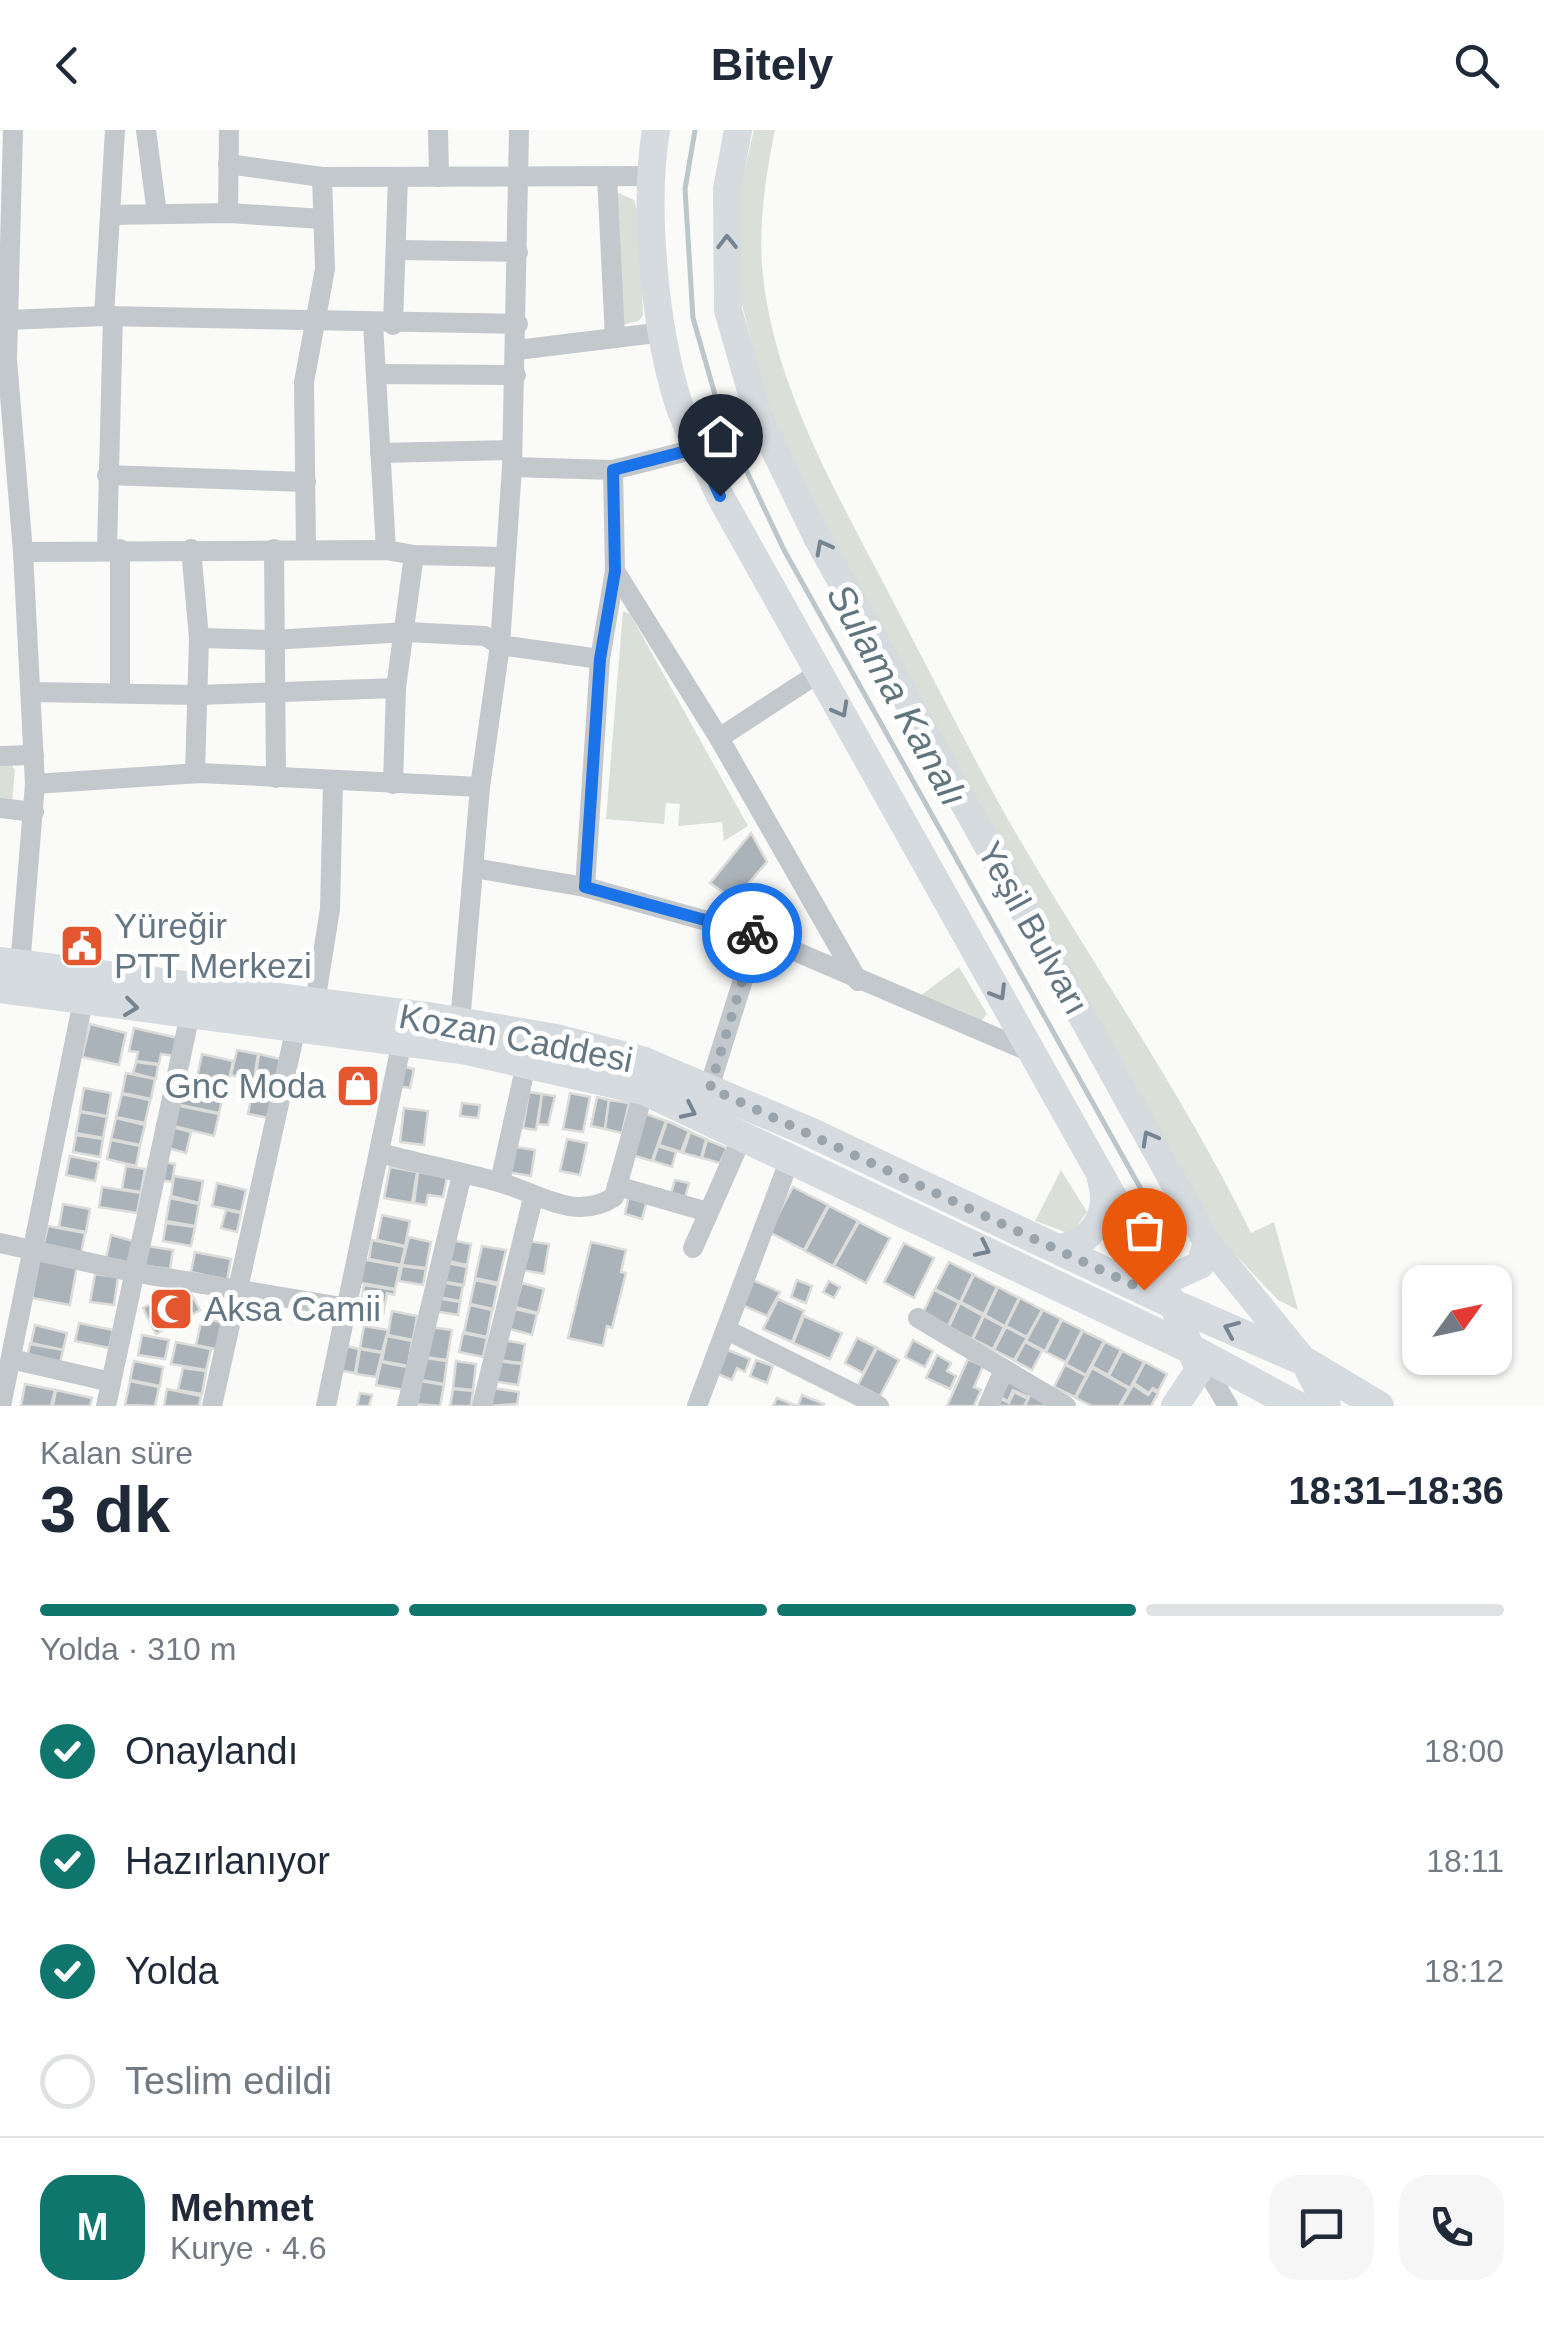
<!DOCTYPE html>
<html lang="tr">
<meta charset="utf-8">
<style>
:root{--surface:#fff;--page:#f6f6f7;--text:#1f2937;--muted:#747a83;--line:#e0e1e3;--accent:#0f766e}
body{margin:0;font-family:Helvetica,sans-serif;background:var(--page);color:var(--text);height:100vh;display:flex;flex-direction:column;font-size:38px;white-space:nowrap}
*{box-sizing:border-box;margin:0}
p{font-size:32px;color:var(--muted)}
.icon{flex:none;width:55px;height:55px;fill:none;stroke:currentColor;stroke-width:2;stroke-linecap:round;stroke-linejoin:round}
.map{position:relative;height:1276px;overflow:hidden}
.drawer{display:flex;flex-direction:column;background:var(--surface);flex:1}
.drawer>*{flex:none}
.needle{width:65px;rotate:57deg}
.tools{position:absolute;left:1402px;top:1135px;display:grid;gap:20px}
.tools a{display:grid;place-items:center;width:110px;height:110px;border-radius:20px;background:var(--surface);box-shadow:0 2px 8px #0004;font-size:50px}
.pin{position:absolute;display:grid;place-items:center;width:85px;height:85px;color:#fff;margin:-102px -42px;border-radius:50% 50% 50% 0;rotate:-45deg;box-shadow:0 0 10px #0007}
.pin .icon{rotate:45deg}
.courier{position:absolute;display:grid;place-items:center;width:100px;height:100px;margin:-50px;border:8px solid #1a73e8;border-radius:50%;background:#fff;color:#222;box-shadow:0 2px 12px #0007}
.overview em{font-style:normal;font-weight:700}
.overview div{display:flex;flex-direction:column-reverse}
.overview{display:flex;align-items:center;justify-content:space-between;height:170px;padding:0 40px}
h1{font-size:65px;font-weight:700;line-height:75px}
.bar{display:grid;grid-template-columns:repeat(4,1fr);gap:15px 10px;align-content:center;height:120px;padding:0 40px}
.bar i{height:12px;border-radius:8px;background:var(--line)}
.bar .current{background:var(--accent)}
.bar p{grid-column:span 4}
.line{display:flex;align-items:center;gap:25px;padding:0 40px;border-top:2px solid var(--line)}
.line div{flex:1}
.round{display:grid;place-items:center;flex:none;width:105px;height:105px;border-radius:30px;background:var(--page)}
ol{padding:0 40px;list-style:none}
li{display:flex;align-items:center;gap:30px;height:110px}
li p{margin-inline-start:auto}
li .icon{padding:10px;border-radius:50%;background:var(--accent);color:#fff;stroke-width:4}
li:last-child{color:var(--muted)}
li i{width:55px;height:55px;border:5px solid var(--line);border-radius:50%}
header{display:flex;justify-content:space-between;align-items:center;height:130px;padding:0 40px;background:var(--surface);font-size:45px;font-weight:700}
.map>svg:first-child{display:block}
</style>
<header><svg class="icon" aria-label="back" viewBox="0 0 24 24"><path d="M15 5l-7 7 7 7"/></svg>Bitely<svg class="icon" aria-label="search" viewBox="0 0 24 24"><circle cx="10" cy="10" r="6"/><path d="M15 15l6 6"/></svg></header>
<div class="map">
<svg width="1544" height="1276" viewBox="0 0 1544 1276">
<rect width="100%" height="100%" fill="#fafaf8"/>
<g fill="#dadfd7">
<path d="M754,0H775C766,42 759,92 762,135C771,250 834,358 886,458C926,534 964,611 1006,686C1086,826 1180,957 1251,1103L1274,1092L1298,1180L1278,1170L1211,1099L949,633L771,290L742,174L737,106L739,63Z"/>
<path d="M614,61L634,70L639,87L643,185L639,191L614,197Z"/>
<path d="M623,481L630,484L748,696L724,711L722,692L678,696L680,674L666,673L664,694L606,689Z"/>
<path d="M0,633H11L15,641L12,671L0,672Z"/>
<path d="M959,837L987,884L981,891L916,869Z"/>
<path d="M1061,1040L1087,1082L1071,1104L1035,1091Z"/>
</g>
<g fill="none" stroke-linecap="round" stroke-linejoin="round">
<path stroke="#bbc7cb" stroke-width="5" d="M695,0L685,59L693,188L722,289L784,420L1175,1120"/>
</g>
<g fill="#aab3b9" stroke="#dcdcda" stroke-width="2.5">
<path d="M751,703L767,732L734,770L710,753Z"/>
<path d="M90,894L126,903L119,935L82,927Z"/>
<path d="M134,898L178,908L174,926L161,924L159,934L136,931L138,922L129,921Z"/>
<path d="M237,920L258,924L254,950L231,945Z"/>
<path d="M202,924L233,931L228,953L197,947Z"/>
<path d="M259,924L280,929L275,954L255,950Z"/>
<path d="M136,932L158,935L156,949L133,943Z"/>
<path d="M400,936L414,939L410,958L396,956Z"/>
<path d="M126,943L155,949L151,969L122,963Z"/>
<path d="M181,952L224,962L219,983L175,974Z"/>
<path d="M254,952L275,955L269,988L248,984Z"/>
<path d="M84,958L111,963L107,986L80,981Z"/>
<path d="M529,962L542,964L536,1000L523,998Z"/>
<path d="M570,963L590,967L583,1002L563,999Z"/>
<path d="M122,964L150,970L145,993L116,987Z"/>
<path d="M542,964L555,966L548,995L538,994Z"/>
<path d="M597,967L609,970L605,999L591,996Z"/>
<path d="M609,970L629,973L622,1003L605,999Z"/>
<path d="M462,973L480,975L478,988L460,986Z"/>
<path d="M175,975L219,984L214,1006L170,995Z"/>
<path d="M404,978L428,981L424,1015L400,1012Z"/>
<path d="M80,982L107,987L103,1008L76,1003Z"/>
<path d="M646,984L666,991L652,1031L632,1025Z"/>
<path d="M116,988L145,995L140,1015L111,1009Z"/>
<path d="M667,991L689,1001L681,1022L659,1015Z"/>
<path d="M169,996L191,1002L186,1023L164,1017Z"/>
<path d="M690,1002L706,1009L701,1028L683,1023Z"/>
<path d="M76,1005L103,1009L100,1027L73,1022Z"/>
<path d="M567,1009L587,1013L580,1045L560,1041Z"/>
<path d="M111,1010L140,1016L136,1036L107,1029Z"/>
<path d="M707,1010L727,1018L720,1033L702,1028Z"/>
<path d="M510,1016L535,1020L531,1046L506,1042Z"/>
<path d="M658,1016L676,1022L672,1037L653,1031Z"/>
<path d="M70,1026L99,1032L95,1051L66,1045Z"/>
<path d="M164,1032L175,1034L172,1052L161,1050Z"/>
<path d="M126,1036L145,1039L141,1062L122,1059Z"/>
<path d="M390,1037L417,1042L412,1073L384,1068Z"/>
<path d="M418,1042L447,1047L443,1067L428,1065L426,1075L414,1073Z"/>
<path d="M174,1046L203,1051L199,1073L171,1066Z"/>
<path d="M675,1050L689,1053L684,1071L670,1067Z"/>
<path d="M217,1053L246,1060L241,1082L212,1076Z"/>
<path d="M102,1057L141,1063L137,1083L99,1077Z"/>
<path d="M793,1057L828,1075L804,1120L769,1102Z"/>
<path d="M629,1065L647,1070L642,1089L625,1084Z"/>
<path d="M170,1068L199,1074L195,1096L166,1091Z"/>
<path d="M63,1074L90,1079L86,1102L59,1097Z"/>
<path d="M829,1076L858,1091L833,1136L805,1121Z"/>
<path d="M226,1080L241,1083L237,1102L221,1098Z"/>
<path d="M382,1085L410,1091L405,1116L377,1110Z"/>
<path d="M859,1092L890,1108L866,1153L834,1136Z"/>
<path d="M166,1093L195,1097L191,1116L163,1111Z"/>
<path d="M48,1096L85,1103L81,1124L43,1117Z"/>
<path d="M111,1105L133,1111L128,1134L106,1129Z"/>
<path d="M409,1107L431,1112L426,1138L402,1135Z"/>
<path d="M447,1109L471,1114L467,1135L443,1130Z"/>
<path d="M372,1110L405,1117L401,1135L369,1129Z"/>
<path d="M528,1111L549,1114L544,1144L522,1140Z"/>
<path d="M591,1112L626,1120L621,1142L626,1143L612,1198L607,1196L603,1216L568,1208Z"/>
<path d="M904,1113L934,1128L914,1168L884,1152Z"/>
<path d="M147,1116L173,1120L170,1139L145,1136Z"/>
<path d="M482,1116L506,1120L498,1153L475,1148Z"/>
<path d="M195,1122L231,1129L227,1150L191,1142Z"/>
<path d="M39,1129L77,1136L70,1175L32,1168Z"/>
<path d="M361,1129L400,1136L395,1159L356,1152Z"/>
<path d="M443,1132L467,1137L464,1155L440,1151Z"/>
<path d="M949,1132L973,1144L960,1172L935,1159Z"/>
<path d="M402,1136L426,1139L423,1155L399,1151Z"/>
<path d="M95,1144L118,1147L114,1175L90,1172Z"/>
<path d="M974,1145L997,1157L984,1184L961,1172Z"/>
<path d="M475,1150L498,1155L493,1179L470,1174Z"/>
<path d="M753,1150L780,1162L767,1186L742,1175Z"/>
<path d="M797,1150L812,1156L806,1173L791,1167Z"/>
<path d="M829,1151L840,1157L834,1168L823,1162Z"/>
<path d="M440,1152L463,1156L460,1171L437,1167Z"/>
<path d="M522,1153L544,1159L538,1183L515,1177Z"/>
<path d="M186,1155L200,1180L156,1204L143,1178Z"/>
<path d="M364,1155L395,1160L394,1165L387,1163L383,1185L360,1181Z"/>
<path d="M998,1157L1019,1168L1005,1196L985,1185Z"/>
<path d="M934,1160L959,1173L948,1196L923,1183Z"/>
<path d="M437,1168L460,1172L458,1185L434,1181Z"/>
<path d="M1020,1168L1042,1180L1027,1207L1006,1196Z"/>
<path d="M778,1169L804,1181L792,1212L763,1199Z"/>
<path d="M960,1173L983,1186L972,1209L949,1197Z"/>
<path d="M470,1175L492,1180L487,1207L464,1202Z"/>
<path d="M515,1179L537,1184L532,1205L510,1199Z"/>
<path d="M1043,1180L1061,1189L1045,1221L1026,1211Z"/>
<path d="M392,1181L417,1186L413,1210L388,1205Z"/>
<path d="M804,1186L842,1203L830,1229L793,1213Z"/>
<path d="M984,1186L1004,1197L993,1219L973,1209Z"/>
<path d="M202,1188L225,1193L220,1220L196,1215Z"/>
<path d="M1062,1190L1082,1200L1066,1232L1046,1222Z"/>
<path d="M79,1193L113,1200L109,1218L75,1211Z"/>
<path d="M35,1195L67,1203L63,1220L31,1213Z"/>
<path d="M364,1196L388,1200L382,1222L360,1218Z"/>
<path d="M430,1197L452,1200L447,1230L425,1227Z"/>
<path d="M1006,1197L1027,1208L1014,1230L994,1220Z"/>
<path d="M1083,1201L1104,1211L1086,1245L1066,1234Z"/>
<path d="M463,1203L487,1208L483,1227L459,1222Z"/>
<path d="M142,1205L169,1210L165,1229L138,1225Z"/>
<path d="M387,1206L412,1211L408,1236L382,1231Z"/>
<path d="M857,1208L876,1217L863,1243L845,1233Z"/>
<path d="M499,1209L525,1214L522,1233L496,1230Z"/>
<path d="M913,1210L933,1221L925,1237L905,1227Z"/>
<path d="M176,1212L211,1219L206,1240L171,1234Z"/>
<path d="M1025,1212L1042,1221L1032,1240L1015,1231Z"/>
<path d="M1105,1212L1121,1220L1108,1245L1092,1236Z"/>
<path d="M30,1214L63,1220L59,1237L27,1229Z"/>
<path d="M342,1215L359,1219L355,1243L337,1240Z"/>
<path d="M723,1218L750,1229L745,1242L737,1238L732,1250L713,1242Z"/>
<path d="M877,1218L899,1230L880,1266L858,1255Z"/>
<path d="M360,1219L382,1223L376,1247L356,1244Z"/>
<path d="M1122,1221L1144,1232L1130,1258L1109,1246Z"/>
<path d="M937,1225L951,1233L947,1241L956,1246L950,1259L926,1248Z"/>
<path d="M425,1228L447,1231L444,1254L421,1250Z"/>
<path d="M968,1229L983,1236L974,1257L981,1260L974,1276H947Z"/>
<path d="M756,1230L773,1236L767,1253L750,1246Z"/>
<path d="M134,1231L163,1237L160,1256L130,1250Z"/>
<path d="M456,1231L476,1234L473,1260L453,1258Z"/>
<path d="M496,1231L522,1234L518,1255L492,1251Z"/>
<path d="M381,1232L407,1237L404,1260L376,1255Z"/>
<path d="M1145,1232L1167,1244L1158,1261L1153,1258L1149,1263L1134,1253Z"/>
<path d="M1065,1235L1086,1246L1075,1267L1054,1257Z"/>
<path d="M183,1238L206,1241L202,1264L178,1260Z"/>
<path d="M1092,1238L1129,1259L1119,1276H1092L1076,1268Z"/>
<path d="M1006,1243L1032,1257L1028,1267L1013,1260L1008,1271L995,1264Z"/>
<path d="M130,1251L159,1257L155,1276L125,1275Z"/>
<path d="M421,1251L444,1255L440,1276L417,1274Z"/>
<path d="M25,1254L55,1260L51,1276H21Z"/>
<path d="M1133,1255L1148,1265L1152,1260L1158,1263L1151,1276H1121Z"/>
<path d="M493,1258L519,1262L517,1274L490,1276Z"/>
<path d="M167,1259L201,1266L199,1276H164Z"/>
<path d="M453,1259L473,1261L471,1276H450Z"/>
<path d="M56,1260L92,1268L90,1276H53Z"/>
<path d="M1032,1260L1052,1276H1025Z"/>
<path d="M1014,1262L1028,1269L1024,1276H998L1001,1269L1009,1273Z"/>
<path d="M360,1263L372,1265L369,1276H357Z"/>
<path d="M802,1265L824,1274L823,1276H798Z"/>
<path d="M777,1268L797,1276H773Z"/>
</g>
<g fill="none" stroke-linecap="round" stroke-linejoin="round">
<g stroke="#c3c8cc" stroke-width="20">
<path d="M13,0L7,230L23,422L35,654L20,836"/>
<path d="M146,0L157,84"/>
<path d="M438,0L439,47"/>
<path d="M228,34L322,47L652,46"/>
<path d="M607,46L615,208"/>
<path d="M228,83L229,0"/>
<path d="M110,85L228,83L323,89"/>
<path d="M397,120L518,122"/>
<path d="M104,186L115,0"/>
<path d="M8,190L104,186L518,194"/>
<path d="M373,193L386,420"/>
<path d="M393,195L398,47"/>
<path d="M517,220L664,202"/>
<path d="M376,244L516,245"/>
<path d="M380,323L512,320"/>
<path d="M512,337L613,340L699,318"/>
<path d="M107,345L306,352"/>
<path d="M107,419L113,186"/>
<path d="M191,419L199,508L195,643"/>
<path d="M274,419L276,648"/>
<path d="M306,419L304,252L325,139L322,47"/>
<path d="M23,422L386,420L414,425L503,427"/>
<path d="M615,441L719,608L858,851"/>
<path d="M199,508L272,510L407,502L485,506L500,515L600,529"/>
<path d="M120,561V419"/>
<path d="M32,562L196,565L396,558"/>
<path d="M719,608L820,542"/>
<path d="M0,626L34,625"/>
<path d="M35,654L200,643L480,657"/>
<path d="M393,654L396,558L414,425"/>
<path d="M0,678L34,682"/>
<path d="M474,738L585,757L757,805L1035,924"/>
<path d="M585,757L600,529L615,441L613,340"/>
<path d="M315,873L330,779L333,653"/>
<path d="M460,893L480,657L500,515L512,337L519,0"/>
<path d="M709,958L757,805"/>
<path d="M379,1023C418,1033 457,1041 495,1051C536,1061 573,1093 614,1067L644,960"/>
<path d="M500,1052L526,934"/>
<path d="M617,1056L708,1082"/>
<path d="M0,1113L137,1143L348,1178"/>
<path d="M693,1118L743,1005"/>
<path d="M918,1188L1066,1276"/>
<path d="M727,1200L879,1276"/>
<path d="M1198,1226L1228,1276"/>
<path d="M11,1229L111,1252"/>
<path d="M1,1276L83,871"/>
<path d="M106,1276L190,884"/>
<path d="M212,1276L296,897"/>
<path d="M326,1276L402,911"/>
<path d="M407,1276L462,1044"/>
<path d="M482,1276L533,1068"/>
<path d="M697,1276L791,1026"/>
<path d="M988,1276L1004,1240"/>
</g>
<g stroke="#d6dbdf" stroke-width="28">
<path d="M656,0C643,78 655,200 679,275C690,306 707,336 720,366L1173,1174L1199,1240L1175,1276"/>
<path d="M738,0L727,59L728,180L758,285L818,409L1207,1112L1304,1231L1327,1276"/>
<path d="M1058,1118C1094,1113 1111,1083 1101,1049"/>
<path d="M1151,1136L1171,1148L1200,1135L1207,1112"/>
</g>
<g stroke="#d6dbdf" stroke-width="30">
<path d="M0,832L434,888L556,909L642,931L812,1003L1173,1174L1304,1231L1379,1276"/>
<path d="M0,858L467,920L644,960L1195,1221L1297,1276"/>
</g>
</g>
<defs><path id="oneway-chevron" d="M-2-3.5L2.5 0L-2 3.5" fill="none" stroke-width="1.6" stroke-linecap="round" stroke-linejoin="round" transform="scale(2.5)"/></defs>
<g stroke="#768591">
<use href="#oneway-chevron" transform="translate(727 112) rotate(-91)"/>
<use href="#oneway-chevron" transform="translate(823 417) rotate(-118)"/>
<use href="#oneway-chevron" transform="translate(841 580) rotate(61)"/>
<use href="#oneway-chevron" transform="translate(999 863) rotate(59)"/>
<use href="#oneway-chevron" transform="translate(131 877) rotate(7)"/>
<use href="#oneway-chevron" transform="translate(689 981) rotate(25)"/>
<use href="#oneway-chevron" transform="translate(1149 1008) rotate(-119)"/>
<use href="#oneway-chevron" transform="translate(983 1119) rotate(26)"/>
<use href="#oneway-chevron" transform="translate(1231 1199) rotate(-157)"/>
</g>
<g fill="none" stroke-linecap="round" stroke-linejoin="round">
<path stroke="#99a4ac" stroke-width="10" stroke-dasharray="0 18" d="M752,803L756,805L710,958L1144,1160"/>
<path stroke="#1a73e8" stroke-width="12" d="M720,366L698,318L613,340L615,441L600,529L585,757L752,803"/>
</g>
<defs>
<symbol id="civic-square" viewBox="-11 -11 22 22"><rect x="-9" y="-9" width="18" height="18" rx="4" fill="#e4572e" stroke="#fff"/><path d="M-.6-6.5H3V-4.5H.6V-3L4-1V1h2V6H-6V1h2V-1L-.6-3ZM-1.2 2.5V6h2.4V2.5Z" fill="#fff"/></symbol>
<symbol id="shop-square" viewBox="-11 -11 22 22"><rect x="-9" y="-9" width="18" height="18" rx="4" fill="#e4572e" stroke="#fff"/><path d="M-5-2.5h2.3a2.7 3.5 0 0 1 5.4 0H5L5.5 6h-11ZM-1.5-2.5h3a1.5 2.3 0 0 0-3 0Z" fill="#fff"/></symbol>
<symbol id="mosque-square" viewBox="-11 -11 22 22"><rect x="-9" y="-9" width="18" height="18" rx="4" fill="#e4572e" stroke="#fff"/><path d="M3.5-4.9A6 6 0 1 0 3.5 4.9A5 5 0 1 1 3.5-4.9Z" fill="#fff"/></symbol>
</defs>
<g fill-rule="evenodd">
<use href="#civic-square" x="57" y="791" width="50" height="50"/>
<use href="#shop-square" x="333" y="931" width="50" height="50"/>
<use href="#mosque-square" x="146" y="1154" width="50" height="50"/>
</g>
<g text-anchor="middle" stroke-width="10" stroke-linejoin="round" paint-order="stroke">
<g font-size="35" fill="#657683" stroke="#fff" text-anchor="start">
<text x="114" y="808">Yüreğir<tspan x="114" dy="40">PTT Merkezi</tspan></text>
<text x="326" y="968" text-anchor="end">Gnc Moda</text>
<text x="204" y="1191">Aksa Camii</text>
</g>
<g font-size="35" fill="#657683" stroke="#fff">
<text transform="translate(1033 798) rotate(61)" y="12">Yeşil Bulvarı</text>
<text transform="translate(516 908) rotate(11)" y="12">Kozan Caddesi</text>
</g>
<g font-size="38" font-style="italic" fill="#60757c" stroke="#fff">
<text transform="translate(897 565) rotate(61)" y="13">Sulama Kanalı</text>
</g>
</g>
</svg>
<div class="tools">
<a><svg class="needle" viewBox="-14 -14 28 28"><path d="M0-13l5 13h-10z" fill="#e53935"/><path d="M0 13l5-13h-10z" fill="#747a83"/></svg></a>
</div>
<div class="pin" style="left:1144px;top:1160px;background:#ea580c"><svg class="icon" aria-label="bag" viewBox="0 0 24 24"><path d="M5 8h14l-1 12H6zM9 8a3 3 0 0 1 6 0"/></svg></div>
<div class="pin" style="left:720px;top:366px;background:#1f2937"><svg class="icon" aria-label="home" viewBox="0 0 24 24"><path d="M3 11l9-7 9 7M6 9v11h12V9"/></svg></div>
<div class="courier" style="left:752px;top:803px"><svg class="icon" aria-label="bike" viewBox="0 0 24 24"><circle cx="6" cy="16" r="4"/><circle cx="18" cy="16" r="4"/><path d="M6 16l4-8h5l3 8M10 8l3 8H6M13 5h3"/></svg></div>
</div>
<section class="drawer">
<div class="overview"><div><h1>3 dk</h1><p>Kalan süre</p></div><em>18:31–18:36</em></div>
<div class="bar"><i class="current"></i><i class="current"></i><i class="current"></i><i></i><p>Yolda · 310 m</p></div>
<ol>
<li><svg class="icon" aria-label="check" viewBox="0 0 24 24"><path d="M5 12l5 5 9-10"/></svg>Onaylandı<p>18:00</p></li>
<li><svg class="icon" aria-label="check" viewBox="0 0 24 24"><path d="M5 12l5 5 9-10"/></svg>Hazırlanıyor<p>18:11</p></li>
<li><svg class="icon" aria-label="check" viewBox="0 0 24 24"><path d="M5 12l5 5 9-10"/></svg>Yolda<p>18:12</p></li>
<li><i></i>Teslim edildi</li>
</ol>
<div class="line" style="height:180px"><b class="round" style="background:var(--accent);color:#fff">M</b><div><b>Mehmet</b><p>Kurye · 4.6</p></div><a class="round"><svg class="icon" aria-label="chat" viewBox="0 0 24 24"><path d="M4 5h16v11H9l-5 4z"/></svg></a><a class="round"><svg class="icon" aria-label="phone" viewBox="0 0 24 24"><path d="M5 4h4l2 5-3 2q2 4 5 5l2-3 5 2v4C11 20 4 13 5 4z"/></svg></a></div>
</section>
